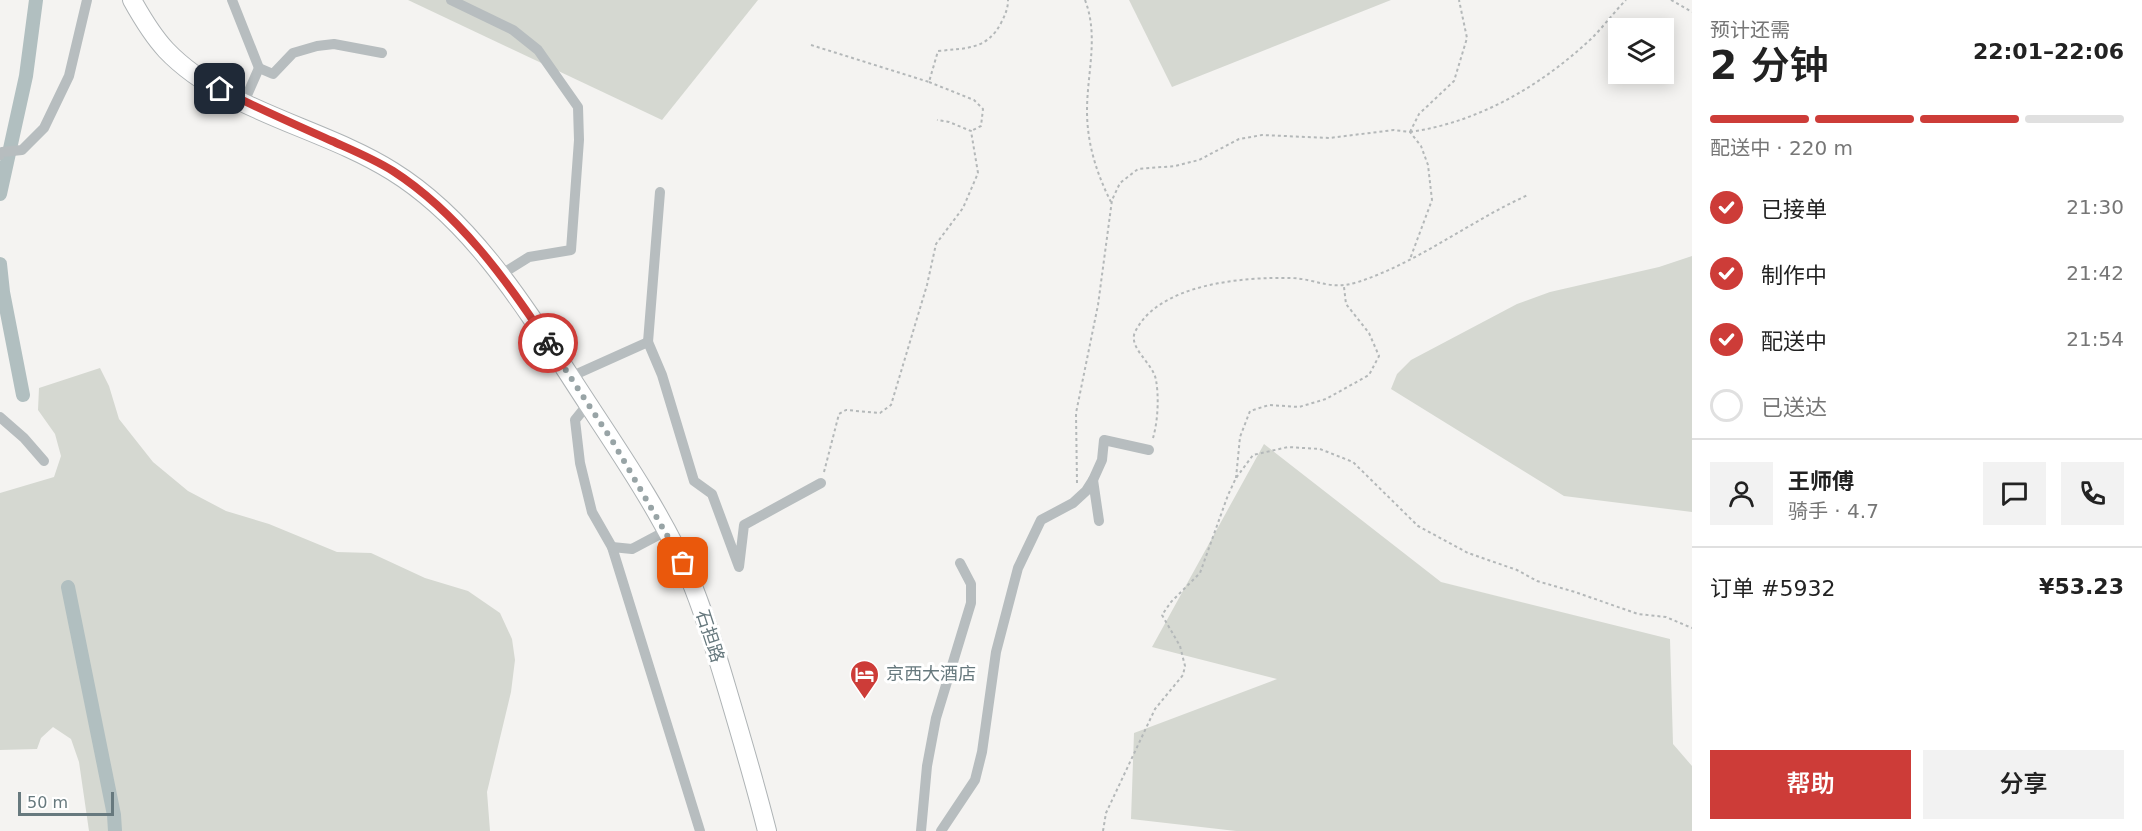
<!DOCTYPE html>
<html lang="zh">
<meta charset="utf-8">
<style>
:root{--surface:#fff;--page:#f2f2f2;--text:#222;--muted:#767676;--line:#e0e0e0;--accent:#cd3c38}
body{margin:0;font-family:"DejaVu Sans","Noto Sans SC",sans-serif;background:var(--page);color:var(--text);height:100vh;display:flex;flex-direction:column;font-size:22px;white-space:nowrap}
*{box-sizing:border-box;margin:0}
p{font-size:20px;color:var(--muted)}
.icon{flex:none;width:33px;height:33px;fill:none;stroke:currentColor;stroke-width:2;stroke-linecap:round;stroke-linejoin:round}
.map{position:relative;flex:1;overflow:hidden}
.side{display:flex;flex-direction:column;background:var(--surface);width:450px}
.side>*{flex:none}
.tools{position:absolute;left:1608px;top:18px;display:grid;gap:12px}
.tools a{display:grid;place-items:center;width:66px;height:66px;border-radius:0px;background:var(--surface);box-shadow:0 3px 15px #0003;font-size:30px}
.scale{position:absolute;left:18px;bottom:15px;width:96px;box-sizing:border-box;padding-left:6px;border:3px solid #67797e;border-top:0;font-size:16px;line-height:21px;white-space:nowrap;color:#67797e;-webkit-text-stroke:4px #fff;paint-order:stroke}
.pin{position:absolute;display:grid;place-items:center;width:51px;height:51px;color:#fff;margin:-26px;border-radius:12px;box-shadow:0 3px 9px #0006}
.courier{position:absolute;display:grid;place-items:center;width:60px;height:60px;margin:-30px;border:4px solid #cd3c38;border-radius:50%;background:#fff;color:#222;box-shadow:0 2px 8px #0007}
.headline em{font-style:normal;font-weight:600}
.headline div{display:flex;flex-direction:column-reverse}
.headline{display:flex;align-items:center;justify-content:space-between;height:102px;padding:0 18px}
h1{font-size:39px;font-weight:600;line-height:45px}
.bar{display:grid;grid-template-columns:repeat(4,1fr);gap:9px 6px;align-content:center;height:72px;padding:0 18px}
.bar i{height:8px;border-radius:4px;background:var(--line)}
.bar .on{background:var(--accent)}
.bar p{grid-column:span 4}
.line{display:flex;align-items:center;gap:15px;padding:0 18px;border-top:2px solid var(--line)}
.line div{flex:1}
.round{display:grid;place-items:center;flex:none;width:63px;height:63px;border-radius:0px;background:var(--page)}
ol{padding:0 18px;list-style:none}
li{display:flex;align-items:center;gap:18px;height:66px}
li p{margin-inline-start:auto}
li .icon{padding:6px;border-radius:50%;background:var(--accent);color:#fff;stroke-width:4}
li:last-child{color:var(--muted)}
li i{width:33px;height:33px;border:3px solid var(--line);border-radius:50%}
.button{display:flex;gap:12px;margin-top:auto;padding:12px 18px}
.button a{flex:1;height:69px;border-radius:0px;background:var(--accent);color:#fff;font-size:24px;font-weight:600;line-height:69px;text-align:center}
.button a+a{background:var(--page);color:var(--text)}
main{display:flex;flex:1;min-height:0}
.map>svg:first-child{display:block}
</style>
<main>
<div class="map">
<svg width="1692" height="831" viewBox="0 0 1692 831">
<rect width="100%" height="100%" fill="#f4f3f1"/>
<g fill="#d5d8d1">
<path d="M408,0H758L662,120Z"/>
<path d="M1129,0H1391L1172,87Z"/>
<path d="M1692,256V512L1564,496L1391,389L1397,374L1411,360L1517,304L1550,292L1659,267Z"/>
<path d="M100,368L109,386L119,419L153,462L188,491L226,511L269,524L337,552L371,553L425,578L468,591L500,613L512,639L515,660L511,692L487,792L490,831H89L79,762L71,739L53,727L41,738L37,749L0,750V493L54,477L61,456L55,434L38,410L39,388Z"/>
<path d="M1264,444L1441,582L1670,639L1673,744L1692,766V831H1236L1131,819L1134,733L1277,679L1152,647Z"/>
</g>
<g fill="none" stroke-linecap="round" stroke-linejoin="round">
<g stroke="#b1bfc0" stroke-width="14">
<path d="M0,194L26,76L36,0"/>
<path d="M0,264L3,292L23,395"/>
<path d="M68,587L114,815L115,831"/>
</g>
<defs>
<path id="major" d="M132,0C142,18 152,35 166,50C224,111 322,127 392,171C478,224 534,322 588,404C623,457 666,521 690,579C705,615 716,652 727,689C741,736 755,783 767,831"/>
</defs>
<use href="#major" stroke="#aeb3b5" stroke-width="20"/>
<g stroke="#b4b8b9" stroke-width="2" stroke-dasharray="3 3" stroke-linecap="butt">
<path d="M1085,0C1099,36 1087,73 1087,111C1087,144 1097,175 1112,204"/>
<path d="M1671,0L1692,12"/>
<path d="M811,45L929,82L938,51C966,48 987,50 1001,23C1005,15 1008,9 1008,0"/>
<path d="M929,82L974,100L983,109L981,126L971,131"/>
<path d="M1410,132C1480,122 1542,85 1592,38C1604,26 1614,12 1626,0"/>
<path d="M1410,132L1419,114L1454,81L1467,38L1459,0"/>
<path d="M1153,438C1158,421 1159,397 1156,380C1153,363 1128,348 1135,332C1159,283 1244,277 1291,278C1318,279 1329,291 1358,282C1419,262 1470,221 1528,195"/>
<path d="M824,472L839,414L846,410L880,413L891,405L927,285L936,244L963,208L978,173L971,131L949,122L937,120"/>
<path d="M1236,478L1240,437L1250,411L1269,405L1299,407L1326,399L1369,375L1379,356L1369,333L1346,304L1344,287"/>
<path d="M1077,483L1076,413L1098,305L1112,200L1120,183L1138,169L1175,166L1199,160L1239,139L1262,135L1329,138L1394,130L1410,132L1421,146L1428,165L1432,200L1410,259"/>
<path d="M1103,831L1106,813L1155,709L1183,675L1185,666L1180,646L1162,615L1171,602L1200,573L1228,495L1236,478L1253,455L1288,447L1320,449L1353,462L1418,526L1468,553L1517,570L1537,581L1575,592L1638,614L1666,617L1692,628"/>
</g>
<g stroke="#b7bdbf" stroke-width="10">
<path d="M232,0L259,68"/>
<path d="M451,0L513,30L538,50L578,107L579,140L571,250L529,257L500,275"/>
<path d="M244,102L259,68L273,74L293,53L317,46L334,44L382,53"/>
<path d="M0,155L2,152L22,150L44,128L69,76L87,0"/>
<path d="M648,342L660,192"/>
<path d="M570,377L648,342L662,375L694,481L712,494L739,567L744,525L821,483"/>
<path d="M588,404L575,420L580,463L592,512L612,547L700,831"/>
<path d="M0,417L24,438L44,461"/>
<path d="M1093,480L1102,460L1104,440L1149,450"/>
<path d="M612,547L632,549L666,531"/>
<path d="M921,831L927,766L936,718L971,603V584L960,563"/>
<path d="M941,831L975,780L982,752L996,652L1018,568L1041,520L1073,503L1086,491L1093,480L1099,521"/>
</g>
<use href="#major" stroke="#fff" stroke-width="18"/>
</g>
<g fill="none" stroke-linecap="round" stroke-linejoin="round">
<path stroke="#98a4a6" stroke-width="6" stroke-dasharray="0 10.8" d="M548,343L613,442L683,563"/>
<path stroke="#cd3c38" stroke-width="8" d="M220,89C257,108 294,124 332,141C352,150 374,159 393,171C458,213 506,279 548,343"/>
</g>
<defs>
<symbol id="hotel-pin" viewBox="-11 -11 22 30"><path d="M0 17L-7.5 6A9.5 9.5 0 1 1 7.5 6Z" fill="#cd3c38" stroke="#fff"/><path d="M-6-4.5h1.5V1H6V5H4.5V3h-9V5H-6ZM-4 0a1.8 1.8 0 1 1 3.6 0ZM.5 0V-2.5h3Q6-2.5 6 0Z" fill="#fff"/></symbol>
</defs>
<g fill-rule="evenodd">
<use href="#hotel-pin" x="848" y="658" width="33" height="45"/>
</g>
<g text-anchor="middle" stroke-width="6" stroke-linejoin="round" paint-order="stroke">
<g font-size="18" fill="#67797e" stroke="#fff">
<text transform="translate(710 636) rotate(72)" y="6">石担路</text>
</g>
<g font-size="18" fill="#67797e" stroke="#fff" text-anchor="start">
<text x="886" y="680">京西大酒店</text>
</g>
</g>
</svg>
<div class="tools">
<a><svg class="icon" aria-label="layers" viewBox="0 0 24 24"><path d="M12 4l9 5-9 5-9-5zM3 14l9 5 9-5"/></svg></a>
</div>
<div class="scale">50 m</div>
<div class="pin" style="left:683px;top:563px;background:#ea580c"><svg class="icon" aria-label="bag" viewBox="0 0 24 24"><path d="M5 8h14l-1 12H6zM9 8a3 3 0 0 1 6 0"/></svg></div>
<div class="pin" style="left:220px;top:89px;background:#1f2937"><svg class="icon" aria-label="home" viewBox="0 0 24 24"><path d="M3 11l9-7 9 7M6 9v11h12V9"/></svg></div>
<div class="courier" style="left:548px;top:343px"><svg class="icon" aria-label="bike" viewBox="0 0 24 24"><circle cx="6" cy="16" r="4"/><circle cx="18" cy="16" r="4"/><path d="M6 16l4-8h5l3 8M10 8l3 8H6M13 5h3"/></svg></div>
</div>
<section class="side">
<div class="headline"><div><h1>2 分钟</h1><p>预计还需</p></div><em>22:01–22:06</em></div>
<div class="bar"><i class="on"></i><i class="on"></i><i class="on"></i><i></i><p>配送中 · 220 m</p></div>
<ol>
<li><svg class="icon" aria-label="check" viewBox="0 0 24 24"><path d="M5 12l5 5 9-10"/></svg>已接单<p>21:30</p></li>
<li><svg class="icon" aria-label="check" viewBox="0 0 24 24"><path d="M5 12l5 5 9-10"/></svg>制作中<p>21:42</p></li>
<li><svg class="icon" aria-label="check" viewBox="0 0 24 24"><path d="M5 12l5 5 9-10"/></svg>配送中<p>21:54</p></li>
<li><i></i>已送达</li>
</ol>
<div class="line" style="height:108px"><a class="round"><svg class="icon" aria-label="person" viewBox="0 0 24 24"><circle cx="12" cy="8" r="4"/><path d="M4 21q1-7 8-7t8 7"/></svg></a><div><b>王师傅</b><p>骑手 · 4.7</p></div><a class="round"><svg class="icon" aria-label="chat" viewBox="0 0 24 24"><path d="M4 5h16v11H9l-5 4z"/></svg></a><a class="round"><svg class="icon" aria-label="phone" viewBox="0 0 24 24"><path d="M5 4h4l2 5-3 2q2 4 5 5l2-3 5 2v4C11 20 4 13 5 4z"/></svg></a></div>
<div class="line" style="height:78px"><div>订单 #5932</div><b>¥53.23</b></div>
<div class="button"><a>帮助</a><a>分享</a></div>
</section>
</main>
